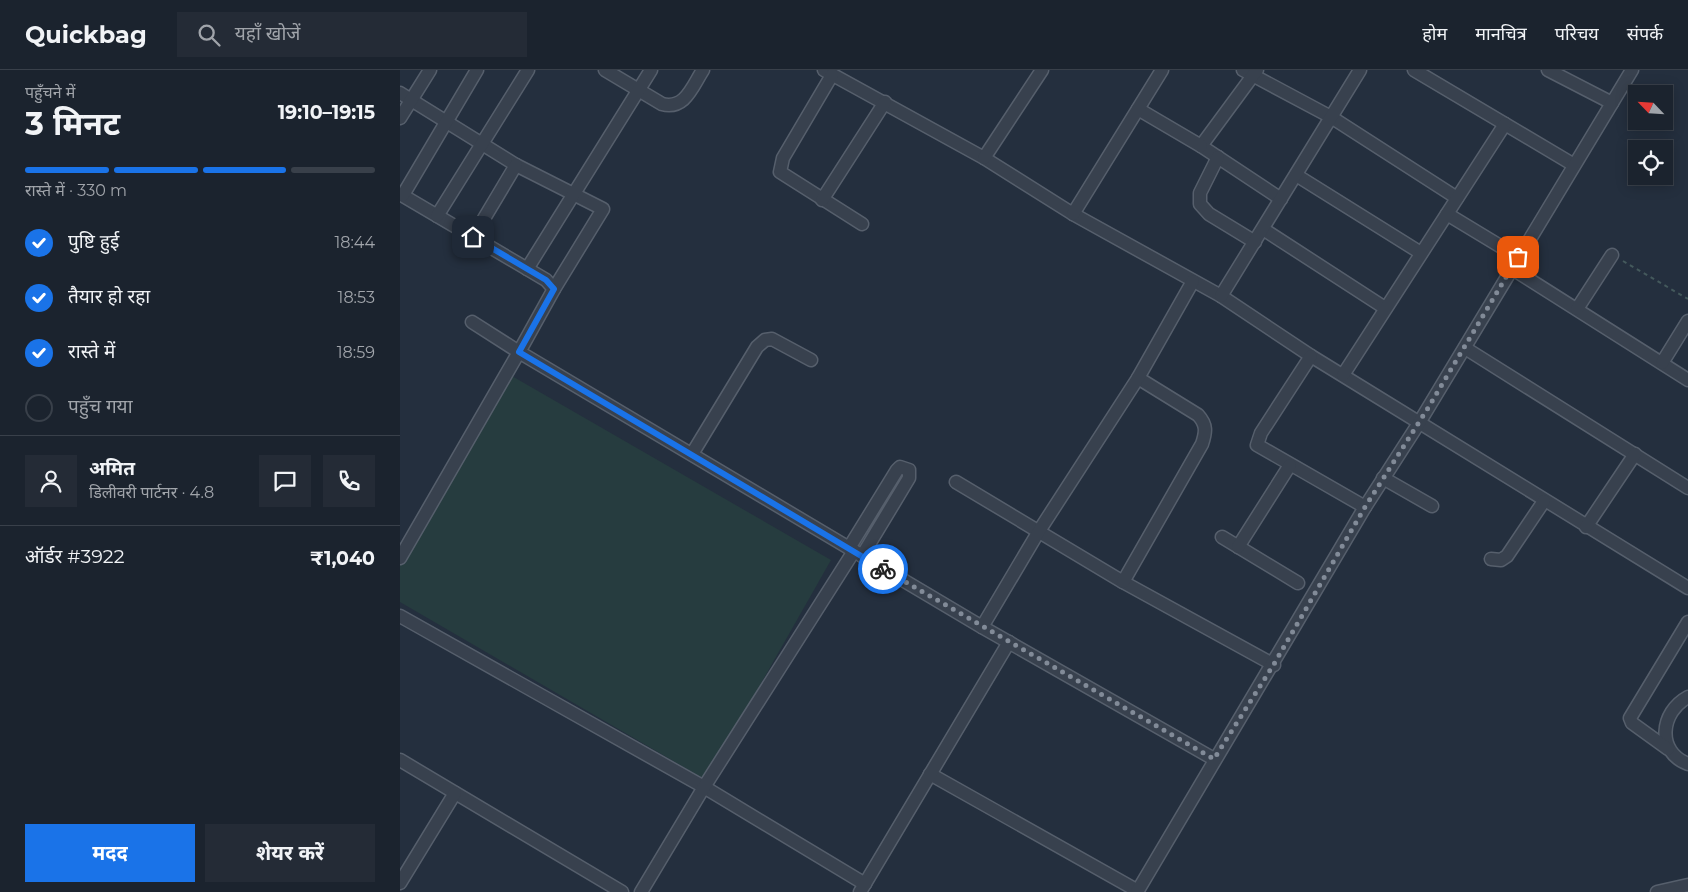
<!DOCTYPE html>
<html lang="hi">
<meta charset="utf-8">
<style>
:root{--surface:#1b232e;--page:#242b36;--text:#f1f3f6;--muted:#a0a4aa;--line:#39404a;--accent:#1a73e8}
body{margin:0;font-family:Montserrat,"Noto Sans Devanagari",sans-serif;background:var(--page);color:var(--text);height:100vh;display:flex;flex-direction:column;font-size:19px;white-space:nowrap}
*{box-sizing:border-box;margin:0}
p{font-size:16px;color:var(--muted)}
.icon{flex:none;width:28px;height:28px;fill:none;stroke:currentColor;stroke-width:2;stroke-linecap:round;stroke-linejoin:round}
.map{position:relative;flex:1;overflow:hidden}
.drawer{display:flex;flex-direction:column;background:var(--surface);width:400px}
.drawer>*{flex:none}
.needle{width:32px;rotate:295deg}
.fabs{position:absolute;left:1228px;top:15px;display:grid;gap:10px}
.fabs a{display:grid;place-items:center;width:45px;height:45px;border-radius:0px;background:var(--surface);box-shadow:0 2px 12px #0003,0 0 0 1px var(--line);font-size:25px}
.pin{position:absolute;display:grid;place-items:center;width:42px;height:42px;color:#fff;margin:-21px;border-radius:10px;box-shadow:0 2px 8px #0006}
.courier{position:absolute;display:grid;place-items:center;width:50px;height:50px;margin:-25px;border:4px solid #1a73e8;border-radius:50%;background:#fff;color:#222;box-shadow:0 1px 6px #0007}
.headline em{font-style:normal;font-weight:700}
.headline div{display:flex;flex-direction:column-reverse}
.headline{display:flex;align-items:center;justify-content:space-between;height:85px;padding:0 25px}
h1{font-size:32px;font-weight:700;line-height:38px}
.bar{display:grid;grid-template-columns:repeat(4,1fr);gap:8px 5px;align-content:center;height:60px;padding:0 25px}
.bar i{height:6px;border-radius:4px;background:var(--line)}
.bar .active{background:var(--accent)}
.bar p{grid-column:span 4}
.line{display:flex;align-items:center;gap:12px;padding:0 25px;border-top:1px solid var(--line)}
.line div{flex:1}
.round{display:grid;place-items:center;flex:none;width:52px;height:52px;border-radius:0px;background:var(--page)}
ol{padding:0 25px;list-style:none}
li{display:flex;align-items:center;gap:15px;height:55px}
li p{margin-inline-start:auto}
li .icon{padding:5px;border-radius:50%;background:var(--accent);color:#fff;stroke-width:4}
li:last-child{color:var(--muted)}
li i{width:28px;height:28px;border:2px solid var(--line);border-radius:50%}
.primary-button{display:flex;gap:10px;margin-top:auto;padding:10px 25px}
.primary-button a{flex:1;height:58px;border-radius:0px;background:var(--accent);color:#fff;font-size:20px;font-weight:700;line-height:58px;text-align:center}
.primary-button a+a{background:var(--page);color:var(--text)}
header{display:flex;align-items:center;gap:30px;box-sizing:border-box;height:70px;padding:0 25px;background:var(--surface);border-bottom:1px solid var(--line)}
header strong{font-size:24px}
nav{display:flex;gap:28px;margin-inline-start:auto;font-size:18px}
.search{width:350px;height:45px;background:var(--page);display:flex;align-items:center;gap:12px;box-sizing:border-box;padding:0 18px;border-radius:0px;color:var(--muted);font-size:19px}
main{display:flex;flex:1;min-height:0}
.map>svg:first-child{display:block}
</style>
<header>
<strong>Quickbag</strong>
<div class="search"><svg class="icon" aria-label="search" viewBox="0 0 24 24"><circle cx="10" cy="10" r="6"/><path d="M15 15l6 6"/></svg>यहाँ खोजें</div>
<nav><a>होम</a><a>मानचित्र</a><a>परिचय</a><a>संपर्क</a></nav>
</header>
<main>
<section class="drawer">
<div class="headline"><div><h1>3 मिनट</h1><p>पहुँचने में</p></div><em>19:10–19:15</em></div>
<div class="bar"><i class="active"></i><i class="active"></i><i class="active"></i><i></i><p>रास्ते में · 330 m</p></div>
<ol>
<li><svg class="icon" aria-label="check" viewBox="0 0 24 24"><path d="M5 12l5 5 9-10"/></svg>पुष्टि हुई<p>18:44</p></li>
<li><svg class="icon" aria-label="check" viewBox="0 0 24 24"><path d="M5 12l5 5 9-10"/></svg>तैयार हो रहा<p>18:53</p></li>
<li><svg class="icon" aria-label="check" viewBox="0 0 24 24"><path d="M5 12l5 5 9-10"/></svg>रास्ते में<p>18:59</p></li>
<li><i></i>पहुँच गया</li>
</ol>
<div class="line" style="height:90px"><a class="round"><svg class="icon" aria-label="person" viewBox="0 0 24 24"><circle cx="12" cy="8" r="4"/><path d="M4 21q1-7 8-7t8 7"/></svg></a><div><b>अमित</b><p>डिलीवरी पार्टनर · 4.8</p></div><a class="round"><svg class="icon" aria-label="chat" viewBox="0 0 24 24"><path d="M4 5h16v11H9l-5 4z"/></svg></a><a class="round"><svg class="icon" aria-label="phone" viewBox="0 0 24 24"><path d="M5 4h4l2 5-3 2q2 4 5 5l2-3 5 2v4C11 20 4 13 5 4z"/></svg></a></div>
<div class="line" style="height:65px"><div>ऑर्डर #3922</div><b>₹1,040</b></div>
<div class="primary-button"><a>मदद</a><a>शेयर करें</a></div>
</section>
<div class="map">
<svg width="1288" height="822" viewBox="0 0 1288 822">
<rect width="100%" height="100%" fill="#242f3e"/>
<path fill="#263c3f" d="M105,302L431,490L306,710L0,532V482Z"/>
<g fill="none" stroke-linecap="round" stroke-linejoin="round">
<defs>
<g id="minor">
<path d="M205,0L262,34C285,40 292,17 303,0"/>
<path d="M424,0L584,88L673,144L821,226L911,286L1288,518"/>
<path d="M843,0L931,47L1057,128"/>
<path d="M857,0L801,76L881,129"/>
<path d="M1014,0L1174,95"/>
<path d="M1148,0L1212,33"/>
<path d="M432,5L383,88L380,102L462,154"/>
<path d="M0,23L116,95L203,139L154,219L146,210L0,124"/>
<path d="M738,39L801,76"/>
<path d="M0,48L30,0"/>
<path d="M818,87L800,123V134L809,144L855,172"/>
<path d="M584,88L642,0"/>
<path d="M896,105L1021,183"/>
<path d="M3,125L77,0"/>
<path d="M422,130L485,32"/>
<path d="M673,144L762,0"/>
<path d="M1047,144L1118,187"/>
<path d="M37,146L128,0"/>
<path d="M863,159L985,238"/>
<path d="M73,167L116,95"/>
<path d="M1111,198L1288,310"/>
<path d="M127,199L251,0"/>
<path d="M154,219L119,282L582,557L814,689"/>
<path d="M821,226L960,0"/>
<path d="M1177,239L1212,185"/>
<path d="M1065,278L1288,418"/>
<path d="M911,286L861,363L857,375L965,437"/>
<path d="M1262,293L1288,251"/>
<path d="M943,305L1105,54"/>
<path d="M292,384L357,277L365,270L372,269L411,290"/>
<path d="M983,408L1032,436"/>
<path d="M556,412L723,512L874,595"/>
<path d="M1186,457L1235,384"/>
<path d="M822,467L898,513"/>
<path d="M838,477L890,395"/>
<path d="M449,478L497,400L500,397L509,400V408L462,486"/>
<path d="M0,488L119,282L72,252"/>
<path d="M1091,489L1101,490L1107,486L1144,431"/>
<path d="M723,512L802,374C806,362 807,355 798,345L738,308"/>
<path d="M0,546L304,717L465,814"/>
<path d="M582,557L639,461L738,308L793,211"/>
<path d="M1288,627C1260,642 1256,682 1288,694"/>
<path d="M1268,679L1232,653L1230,648L1288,552"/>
<path d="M0,690L222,822"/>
<path d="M530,704L738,821"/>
<path d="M0,813L55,723"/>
<path d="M241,822L304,717L454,481"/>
<path d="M460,822L609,572"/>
<path d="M737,822L965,437L1019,353L1232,0"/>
<path d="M1257,822L1288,815"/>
</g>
</defs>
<use href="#minor" stroke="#565f6c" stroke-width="15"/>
<path stroke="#44595c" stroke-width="2" stroke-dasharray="4 4" stroke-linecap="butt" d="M1223,191L1288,229"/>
<use href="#minor" stroke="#38414e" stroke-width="12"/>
</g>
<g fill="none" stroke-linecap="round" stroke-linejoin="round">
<path stroke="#828b98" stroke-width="5" stroke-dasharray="0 9" d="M483,499L814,689L874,594L965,437L1028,338L1118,187"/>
<path stroke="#1a73e8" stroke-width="6" d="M73,167L146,210L154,219L119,282L483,499"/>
</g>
</svg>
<div class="fabs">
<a><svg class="needle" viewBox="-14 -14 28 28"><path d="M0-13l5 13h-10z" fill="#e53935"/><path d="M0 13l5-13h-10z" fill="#a0a4aa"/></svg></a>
<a><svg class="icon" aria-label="locate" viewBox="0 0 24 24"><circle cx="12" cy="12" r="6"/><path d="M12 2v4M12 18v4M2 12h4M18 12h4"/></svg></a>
</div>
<div class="pin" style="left:1118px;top:187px;background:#ea580c"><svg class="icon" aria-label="bag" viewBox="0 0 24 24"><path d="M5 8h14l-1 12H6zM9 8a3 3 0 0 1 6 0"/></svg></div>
<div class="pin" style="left:73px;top:167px;background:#1f2937"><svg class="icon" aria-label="home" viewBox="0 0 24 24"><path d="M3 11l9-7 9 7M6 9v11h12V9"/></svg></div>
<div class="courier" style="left:483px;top:499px"><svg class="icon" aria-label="bike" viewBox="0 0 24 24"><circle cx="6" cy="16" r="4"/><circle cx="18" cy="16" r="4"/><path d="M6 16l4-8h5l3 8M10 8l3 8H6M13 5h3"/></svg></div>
</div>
</main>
